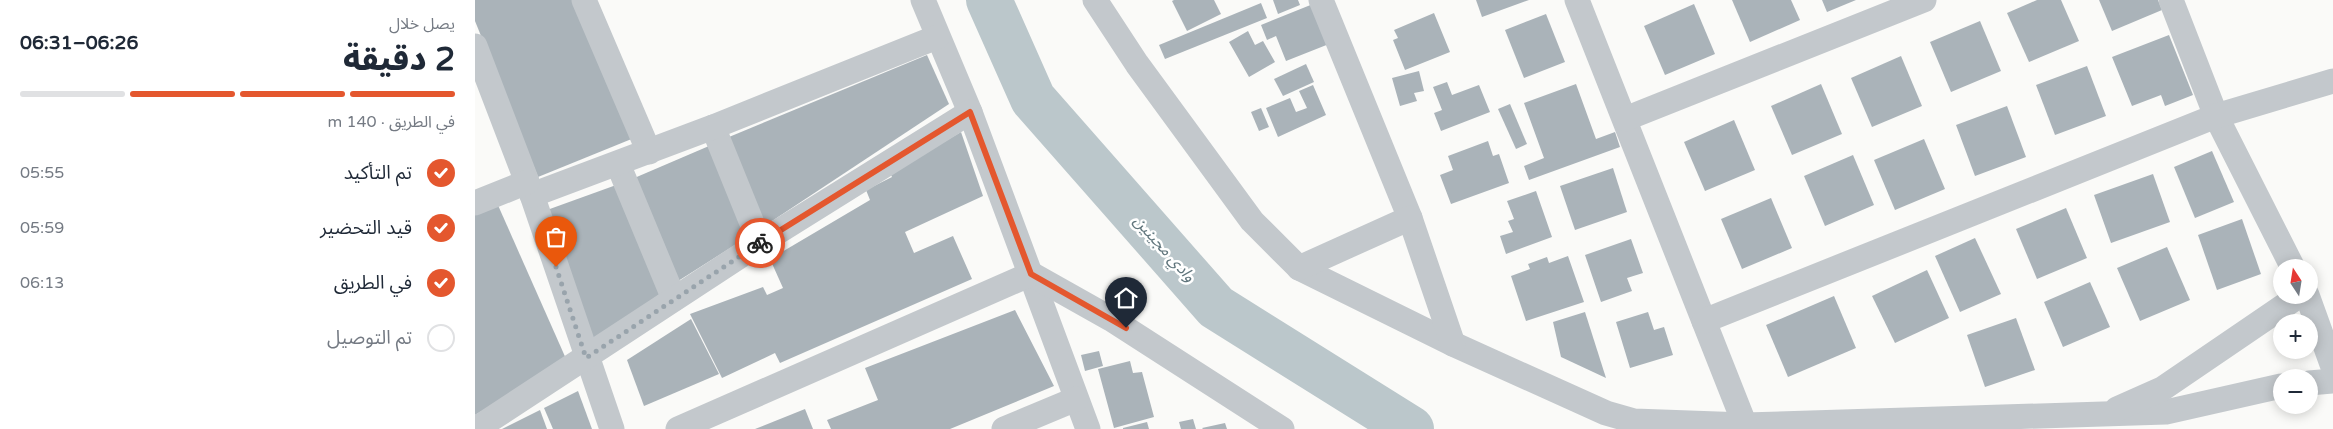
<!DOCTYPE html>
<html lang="ar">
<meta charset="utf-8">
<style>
:root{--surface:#fff;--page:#f2f2f3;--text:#1f2937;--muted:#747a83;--line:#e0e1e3;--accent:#e4572e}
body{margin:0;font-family:"Varela Round","Noto Sans Arabic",sans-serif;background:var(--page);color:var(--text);direction:rtl;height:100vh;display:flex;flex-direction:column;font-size:19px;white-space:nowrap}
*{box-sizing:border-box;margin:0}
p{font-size:16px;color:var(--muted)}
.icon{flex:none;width:28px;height:28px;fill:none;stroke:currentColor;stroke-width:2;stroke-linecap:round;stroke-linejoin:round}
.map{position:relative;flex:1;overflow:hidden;direction:ltr}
.sheet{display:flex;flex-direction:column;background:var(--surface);width:475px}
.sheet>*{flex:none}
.needle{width:32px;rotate:348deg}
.tools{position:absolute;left:1798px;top:259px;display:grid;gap:10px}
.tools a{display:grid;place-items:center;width:45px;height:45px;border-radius:50%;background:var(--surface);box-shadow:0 2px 12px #0003;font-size:25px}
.pin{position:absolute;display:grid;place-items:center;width:42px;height:42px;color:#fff;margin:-51px -21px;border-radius:50% 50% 50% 0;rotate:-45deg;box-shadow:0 0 5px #0007}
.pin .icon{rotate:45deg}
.courier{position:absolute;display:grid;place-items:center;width:50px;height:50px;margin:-25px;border:4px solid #e4572e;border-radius:50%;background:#fff;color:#222;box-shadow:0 1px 6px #0007}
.summary em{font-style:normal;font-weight:800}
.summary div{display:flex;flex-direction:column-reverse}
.summary{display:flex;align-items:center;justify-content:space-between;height:85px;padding:0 20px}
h1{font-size:32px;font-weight:800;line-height:38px}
.bar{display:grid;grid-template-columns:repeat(4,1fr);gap:8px 5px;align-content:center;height:60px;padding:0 20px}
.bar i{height:6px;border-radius:4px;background:var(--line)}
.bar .on{background:var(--accent)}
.bar p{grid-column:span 4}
ol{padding:0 20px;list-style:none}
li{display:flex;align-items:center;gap:15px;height:55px}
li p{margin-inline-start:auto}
li .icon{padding:5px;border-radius:50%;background:var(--accent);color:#fff;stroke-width:4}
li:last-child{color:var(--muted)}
li i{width:28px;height:28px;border:2px solid var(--line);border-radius:50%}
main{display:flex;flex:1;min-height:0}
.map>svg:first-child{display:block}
</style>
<main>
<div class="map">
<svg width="1858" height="429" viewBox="0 0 1858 429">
<rect width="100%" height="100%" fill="#fafaf8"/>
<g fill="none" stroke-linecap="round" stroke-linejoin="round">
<path stroke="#bbc7cb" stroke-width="46" d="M514,0L558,99L741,307L936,429"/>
</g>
<g fill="#aab3b9">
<path d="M0,0H99L159,138L63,177L0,21Z"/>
<path d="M699,0H739L746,14L712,31L697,1Z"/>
<path d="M798,0H823L825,5L803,14Z"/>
<path d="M1001,0H1054L1007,17Z"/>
<path d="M1257,0H1316L1325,20L1275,42Z"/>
<path d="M1347,0H1381L1352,12Z"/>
<path d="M1562,0H1586L1604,41L1554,62L1532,13Z"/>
<path d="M1624,0H1683L1687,10L1637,31Z"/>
<path d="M786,3L792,18L690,59L684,45Z"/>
<path d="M838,4L854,44L811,61L801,36L792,40L786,25Z"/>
<path d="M1219,4L1240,54L1190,75L1169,26Z"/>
<path d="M959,13L975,52L930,70L918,40L923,38L919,30Z"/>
<path d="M1071,14L1090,62L1049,78L1030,30Z"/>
<path d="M1505,21L1526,71L1476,92L1455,42Z"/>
<path d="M773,31L780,45L788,41L800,62L774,77L754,42Z"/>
<path d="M1694,35L1718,95L1690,106L1686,95L1657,106L1637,57Z"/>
<path d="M452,55L474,104L288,227L254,137Z"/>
<path d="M1426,56L1447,106L1397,127L1376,78Z"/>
<path d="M831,64L839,82L808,96L799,79Z"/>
<path d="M1612,66L1631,116L1580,135L1561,85Z"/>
<path d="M944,71L949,91L939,93L942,101L925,106L917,78Z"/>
<path d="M972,82L977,95L1004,85L1015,112L966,131L959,113L967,110L958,87Z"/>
<path d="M1101,84L1121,139L1140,132L1145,147L1054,180L1049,166L1069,158L1049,103Z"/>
<path d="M1346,84L1367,134L1317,155L1296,106Z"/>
<path d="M838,85L851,115L803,137L791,108L815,98L821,112L832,108L824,91Z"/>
<path d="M1035,104L1052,144L1041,149L1023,109Z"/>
<path d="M1532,106L1551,157L1500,176L1481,125Z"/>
<path d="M786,108L794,127L784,131L776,112Z"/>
<path d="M1259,120L1280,170L1230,191L1209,142Z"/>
<path d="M486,132L508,196L430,232L439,253L478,236L497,279L305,363L300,353L247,378L215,314L288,287L292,295L308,288L295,259L395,200L391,190L417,177L415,173Z"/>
<path d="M1449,139L1470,189L1420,210L1399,160Z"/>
<path d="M1013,141L1018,156L1024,154L1034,183L976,204L965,175L978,170L973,156Z"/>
<path d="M234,146L271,238L200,283L157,179Z"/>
<path d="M1737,151L1759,202L1720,218L1699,167Z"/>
<path d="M1378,155L1399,205L1350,226L1329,176Z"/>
<path d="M1138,168L1152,212L1100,230L1085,186Z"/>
<path d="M1678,174L1695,222L1636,243L1619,195Z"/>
<path d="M144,184L188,292L119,340L72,210Z"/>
<path d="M1061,191L1077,237L1031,254L1025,236L1038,232L1033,221L1039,219L1032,201Z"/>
<path d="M1296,198L1317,248L1267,269L1246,219Z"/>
<path d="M22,203L92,361L0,415V211Z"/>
<path d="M1591,208L1612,258L1562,279L1541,229Z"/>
<path d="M1767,219L1786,274L1742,290L1723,235Z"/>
<path d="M1500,238L1526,294L1485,312L1460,256Z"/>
<path d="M1156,239L1168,273L1152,278L1157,291L1126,302L1110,255Z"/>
<path d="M1692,247L1715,300L1665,321L1642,268Z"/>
<path d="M1093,256L1109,302L1051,321L1036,276L1055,269L1053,264L1072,257L1074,263Z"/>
<path d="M1452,270L1474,318L1420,343L1397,296Z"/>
<path d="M1615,282L1635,327L1588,347L1569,302Z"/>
<path d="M1359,296L1381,348L1313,377L1291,325Z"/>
<path d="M540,310L579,386L475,429H356L352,420L403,400L390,368Z"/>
<path d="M1110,312L1131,378L1086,357L1078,322Z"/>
<path d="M1173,312L1179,330L1189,327L1198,355L1155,368L1141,322Z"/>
<path d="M1541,318L1560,370L1510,387L1492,335Z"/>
<path d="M216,319L244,374L169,406L152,360Z"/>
<path d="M624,351L628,366L610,371L606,355Z"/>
<path d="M655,361L658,373L667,372L679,417L639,428L623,369Z"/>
<path d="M103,391L117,429H78L69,408Z"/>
<path d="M330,409L338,429H280Z"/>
<path d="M65,410L72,429H27Z"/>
<path d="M718,419L721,429H706L704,422Z"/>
<path d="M672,422L674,429H648V428Z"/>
<path d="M750,423L752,429H728L727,428Z"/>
</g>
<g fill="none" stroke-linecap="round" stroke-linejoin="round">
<g stroke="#c3c8cc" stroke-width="25">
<path d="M109,0L174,152"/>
<path d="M448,0L495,112L613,429"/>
<path d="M620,0L662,64L777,221L824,268L978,344L1131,413L1159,421L1270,425L1691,412L1806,386"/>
<path d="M846,0L935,218L978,344"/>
<path d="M1102,0L1270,425"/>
<path d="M1696,0L1741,116L1818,268"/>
<path d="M0,46L57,195L137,429"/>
<path d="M1150,119L1449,0"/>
<path d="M238,127L285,243"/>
<path d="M143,164L199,299"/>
<path d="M57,195L238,127L462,37"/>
<path d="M0,203L52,182"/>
<path d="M824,268L935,218"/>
<path d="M556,274L636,319L807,429"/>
<path d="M1832,295L1858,367"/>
<path d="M1229,321L1741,116L1858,81"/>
<path d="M1834,383L1858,381"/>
<path d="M1642,409L1687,389L1825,295"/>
<path d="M1,429L285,243L495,112"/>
<path d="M203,429L556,274"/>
<path d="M529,429L601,399"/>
</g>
</g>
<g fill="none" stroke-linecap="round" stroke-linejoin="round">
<path stroke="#99a4ac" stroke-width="5" stroke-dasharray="0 9" d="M81,267L111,358L285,243"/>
<path stroke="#e4572e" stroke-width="6" d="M285,243L495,112L556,274L651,328"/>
</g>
<g text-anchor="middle" stroke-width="5" stroke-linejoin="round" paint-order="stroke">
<g font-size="16" font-style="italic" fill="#60757c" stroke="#fff">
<text transform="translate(690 248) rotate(48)" y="6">وادي مجينين</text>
</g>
</g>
</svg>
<div class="tools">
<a><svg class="needle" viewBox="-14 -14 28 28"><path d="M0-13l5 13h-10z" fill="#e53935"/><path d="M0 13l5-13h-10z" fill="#747a83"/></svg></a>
<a>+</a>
<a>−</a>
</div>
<div class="pin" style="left:81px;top:267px;background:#ea580c"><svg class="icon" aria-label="bag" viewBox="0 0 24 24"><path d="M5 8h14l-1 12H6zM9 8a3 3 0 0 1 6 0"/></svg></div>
<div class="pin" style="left:651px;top:328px;background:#1f2937"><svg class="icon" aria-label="home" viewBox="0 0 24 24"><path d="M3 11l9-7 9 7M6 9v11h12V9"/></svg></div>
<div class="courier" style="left:285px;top:243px"><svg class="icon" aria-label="bike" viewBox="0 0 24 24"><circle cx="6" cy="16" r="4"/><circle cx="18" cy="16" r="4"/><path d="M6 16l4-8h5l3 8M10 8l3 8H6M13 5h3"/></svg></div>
</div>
<section class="sheet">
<div class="summary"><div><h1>2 دقيقة</h1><p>يصل خلال</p></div><em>06:26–06:31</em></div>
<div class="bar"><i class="on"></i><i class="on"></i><i class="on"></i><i></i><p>في الطريق · 140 m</p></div>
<ol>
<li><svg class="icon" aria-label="check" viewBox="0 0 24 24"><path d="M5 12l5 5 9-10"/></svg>تم التأكيد<p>05:55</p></li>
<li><svg class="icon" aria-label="check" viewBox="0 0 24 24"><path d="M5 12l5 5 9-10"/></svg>قيد التحضير<p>05:59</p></li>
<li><svg class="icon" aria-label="check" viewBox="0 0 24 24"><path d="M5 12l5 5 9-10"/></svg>في الطريق<p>06:13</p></li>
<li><i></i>تم التوصيل</li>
</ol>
</section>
</main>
